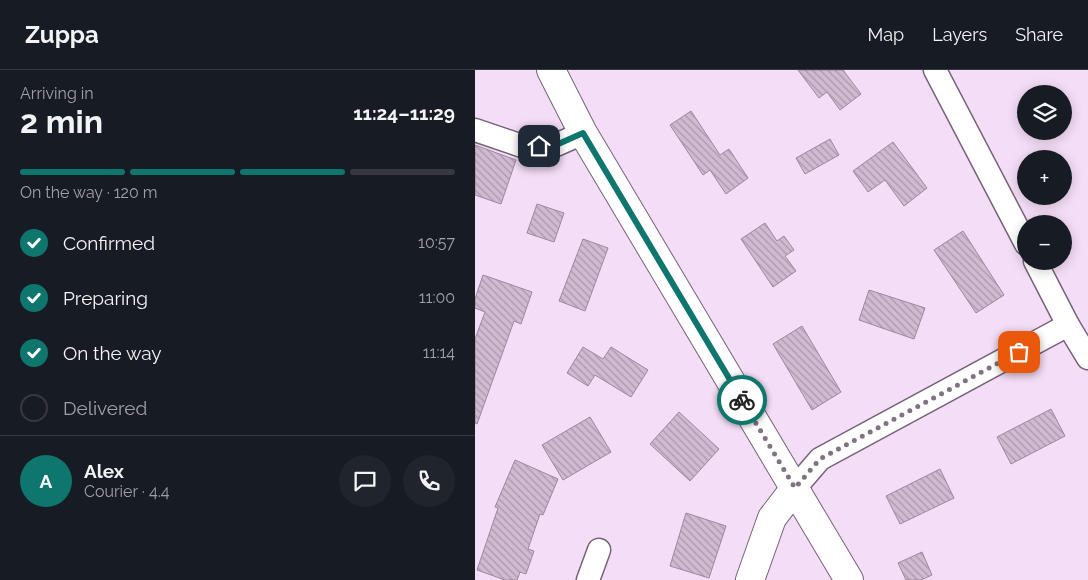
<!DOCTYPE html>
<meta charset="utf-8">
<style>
:root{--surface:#171b24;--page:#20242c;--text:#f1f3f6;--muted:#9ea1a6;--line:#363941;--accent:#0f766e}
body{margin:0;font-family:Raleway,sans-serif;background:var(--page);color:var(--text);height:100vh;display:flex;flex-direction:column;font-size:19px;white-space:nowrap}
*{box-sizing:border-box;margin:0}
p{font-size:16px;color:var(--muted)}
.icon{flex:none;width:28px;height:28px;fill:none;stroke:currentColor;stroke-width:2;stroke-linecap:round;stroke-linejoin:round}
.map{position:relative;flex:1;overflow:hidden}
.drawer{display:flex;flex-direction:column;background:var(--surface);width:475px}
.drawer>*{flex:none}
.tools{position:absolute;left:542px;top:15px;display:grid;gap:10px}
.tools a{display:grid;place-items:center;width:55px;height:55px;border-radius:50%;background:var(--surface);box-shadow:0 2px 12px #0003;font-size:25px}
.pin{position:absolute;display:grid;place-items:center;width:42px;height:42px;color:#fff;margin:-21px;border-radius:10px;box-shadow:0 2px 8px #0006}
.courier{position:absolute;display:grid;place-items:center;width:50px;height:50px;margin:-25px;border:4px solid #0f766e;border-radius:50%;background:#fff;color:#222;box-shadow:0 1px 6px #0007}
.head em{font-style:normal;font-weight:700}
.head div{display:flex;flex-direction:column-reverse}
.head{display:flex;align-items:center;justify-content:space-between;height:85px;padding:0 20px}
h1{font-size:32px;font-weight:700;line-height:38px}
.bar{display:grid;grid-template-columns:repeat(4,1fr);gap:8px 5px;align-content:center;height:60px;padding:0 20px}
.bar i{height:6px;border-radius:4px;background:var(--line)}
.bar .current{background:var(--accent)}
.bar p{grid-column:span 4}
.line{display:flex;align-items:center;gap:12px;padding:0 20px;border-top:1px solid var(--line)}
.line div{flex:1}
.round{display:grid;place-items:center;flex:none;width:52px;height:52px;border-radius:26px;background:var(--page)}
ol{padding:0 20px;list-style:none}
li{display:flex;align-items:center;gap:15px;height:55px}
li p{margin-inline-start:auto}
li .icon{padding:5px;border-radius:50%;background:var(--accent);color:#fff;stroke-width:4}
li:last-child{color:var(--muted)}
li i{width:28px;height:28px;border:2px solid var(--line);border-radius:50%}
header{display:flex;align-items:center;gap:30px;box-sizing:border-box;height:70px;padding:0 25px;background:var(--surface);border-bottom:1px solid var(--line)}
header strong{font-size:24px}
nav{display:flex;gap:28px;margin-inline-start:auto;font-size:18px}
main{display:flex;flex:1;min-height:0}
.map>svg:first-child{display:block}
</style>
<header>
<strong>Zuppa</strong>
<nav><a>Map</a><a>Layers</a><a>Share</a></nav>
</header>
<main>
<section class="drawer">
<div class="head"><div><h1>2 min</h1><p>Arriving in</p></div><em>11:24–11:29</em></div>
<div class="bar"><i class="current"></i><i class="current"></i><i class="current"></i><i></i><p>On the way · 120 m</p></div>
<ol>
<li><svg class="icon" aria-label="check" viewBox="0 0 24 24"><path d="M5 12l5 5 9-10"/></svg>Confirmed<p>10:57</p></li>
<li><svg class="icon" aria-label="check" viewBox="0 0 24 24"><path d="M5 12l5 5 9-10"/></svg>Preparing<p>11:00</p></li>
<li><svg class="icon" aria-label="check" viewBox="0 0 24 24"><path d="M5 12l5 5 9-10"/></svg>On the way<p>11:14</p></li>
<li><i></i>Delivered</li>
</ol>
<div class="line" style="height:90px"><b class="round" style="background:var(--accent);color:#fff">A</b><div><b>Alex</b><p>Courier · 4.4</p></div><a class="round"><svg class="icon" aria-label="chat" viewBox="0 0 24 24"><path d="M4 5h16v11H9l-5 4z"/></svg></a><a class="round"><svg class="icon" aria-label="phone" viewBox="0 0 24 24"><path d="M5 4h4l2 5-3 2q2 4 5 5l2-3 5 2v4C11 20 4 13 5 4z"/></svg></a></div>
</section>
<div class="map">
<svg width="613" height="510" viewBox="0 0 613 510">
<defs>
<pattern id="building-back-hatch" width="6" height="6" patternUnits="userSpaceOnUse" patternTransform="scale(1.25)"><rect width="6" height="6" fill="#d0bad2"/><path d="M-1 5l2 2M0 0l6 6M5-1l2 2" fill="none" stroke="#aa98ac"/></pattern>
</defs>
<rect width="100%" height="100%" fill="#f4ddf6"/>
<g fill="url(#building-back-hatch)" stroke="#9d889f">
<path d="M323,0H368L386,24L365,40L352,22L344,28Z"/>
<path d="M216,41L245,85L254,79L273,108L251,124L235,100L228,105L195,55Z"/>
<path d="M355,69L364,85L330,104L321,88Z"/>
<path d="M418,72L452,118L429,136L410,110L393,122L378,101Z"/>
<path d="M0,75L41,90L26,134L0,125Z"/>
<path d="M62,134L89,143L79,172L52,163Z"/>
<path d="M290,153L302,171L309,166L319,180L310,186L321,201L298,217L266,169Z"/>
<path d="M488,161L529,225L501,243L459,180Z"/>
<path d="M108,169L133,178L110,241L84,231Z"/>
<path d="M8,205L57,222L46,254L39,251L2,354L0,353V269L10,242L0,238V229Z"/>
<path d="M394,220L450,238L439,269L384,250Z"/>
<path d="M327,256L366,322L337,340L298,274Z"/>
<path d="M108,277L128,289L136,277L173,300L156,327L120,305L113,316L92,303Z"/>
<path d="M576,339L590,366L536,394L522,367Z"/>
<path d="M204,342L244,379L215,411L175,374Z"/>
<path d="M115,347L136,382L88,410L67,375Z"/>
<path d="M40,390L83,409L68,445L65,444L53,479L59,481L51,504L45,502L42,510H30L2,500L23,438L20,437Z"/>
<path d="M465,399L479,428L425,454L411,426Z"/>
<path d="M211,443L251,456L234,508L195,496Z"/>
<path d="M447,482L457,505L446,510H431L423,493Z"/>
</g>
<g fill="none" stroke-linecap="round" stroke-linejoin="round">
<defs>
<g id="street">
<path d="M460,0L551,174"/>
<path d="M0,60L47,76L81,75L108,63"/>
<path d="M560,191L593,255L613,288"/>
<path d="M320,418L345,389L593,255"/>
<path d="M113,510L124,480"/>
</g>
<g id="secondary">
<path d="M76,0L108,63L374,510"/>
<path d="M275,510L297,448L320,418"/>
</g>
</defs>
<use href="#street" stroke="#776379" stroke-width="25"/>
<use href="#secondary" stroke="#776379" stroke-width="30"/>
<use href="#street" stroke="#fff" stroke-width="22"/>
<use href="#secondary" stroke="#fff" stroke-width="28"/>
</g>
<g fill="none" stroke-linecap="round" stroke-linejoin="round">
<path stroke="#807282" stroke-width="5" stroke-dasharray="0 9" d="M267,330L320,418L345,389L544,282"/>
<path stroke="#0f766e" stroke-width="6" d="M64,76L81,75L108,63L267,330"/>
</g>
</svg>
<div class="tools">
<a><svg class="icon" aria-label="layers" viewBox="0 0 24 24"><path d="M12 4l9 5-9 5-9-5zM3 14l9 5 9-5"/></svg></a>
<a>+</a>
<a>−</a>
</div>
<div class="pin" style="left:544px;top:282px;background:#ea580c"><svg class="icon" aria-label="bag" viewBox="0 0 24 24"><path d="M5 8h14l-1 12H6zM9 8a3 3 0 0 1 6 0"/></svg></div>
<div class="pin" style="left:64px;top:76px;background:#1f2937"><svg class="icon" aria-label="home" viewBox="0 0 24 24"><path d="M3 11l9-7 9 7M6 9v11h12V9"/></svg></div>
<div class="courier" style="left:267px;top:330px"><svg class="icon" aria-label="bike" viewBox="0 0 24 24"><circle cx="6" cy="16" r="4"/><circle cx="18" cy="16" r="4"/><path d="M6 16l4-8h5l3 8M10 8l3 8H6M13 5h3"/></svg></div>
</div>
</main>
